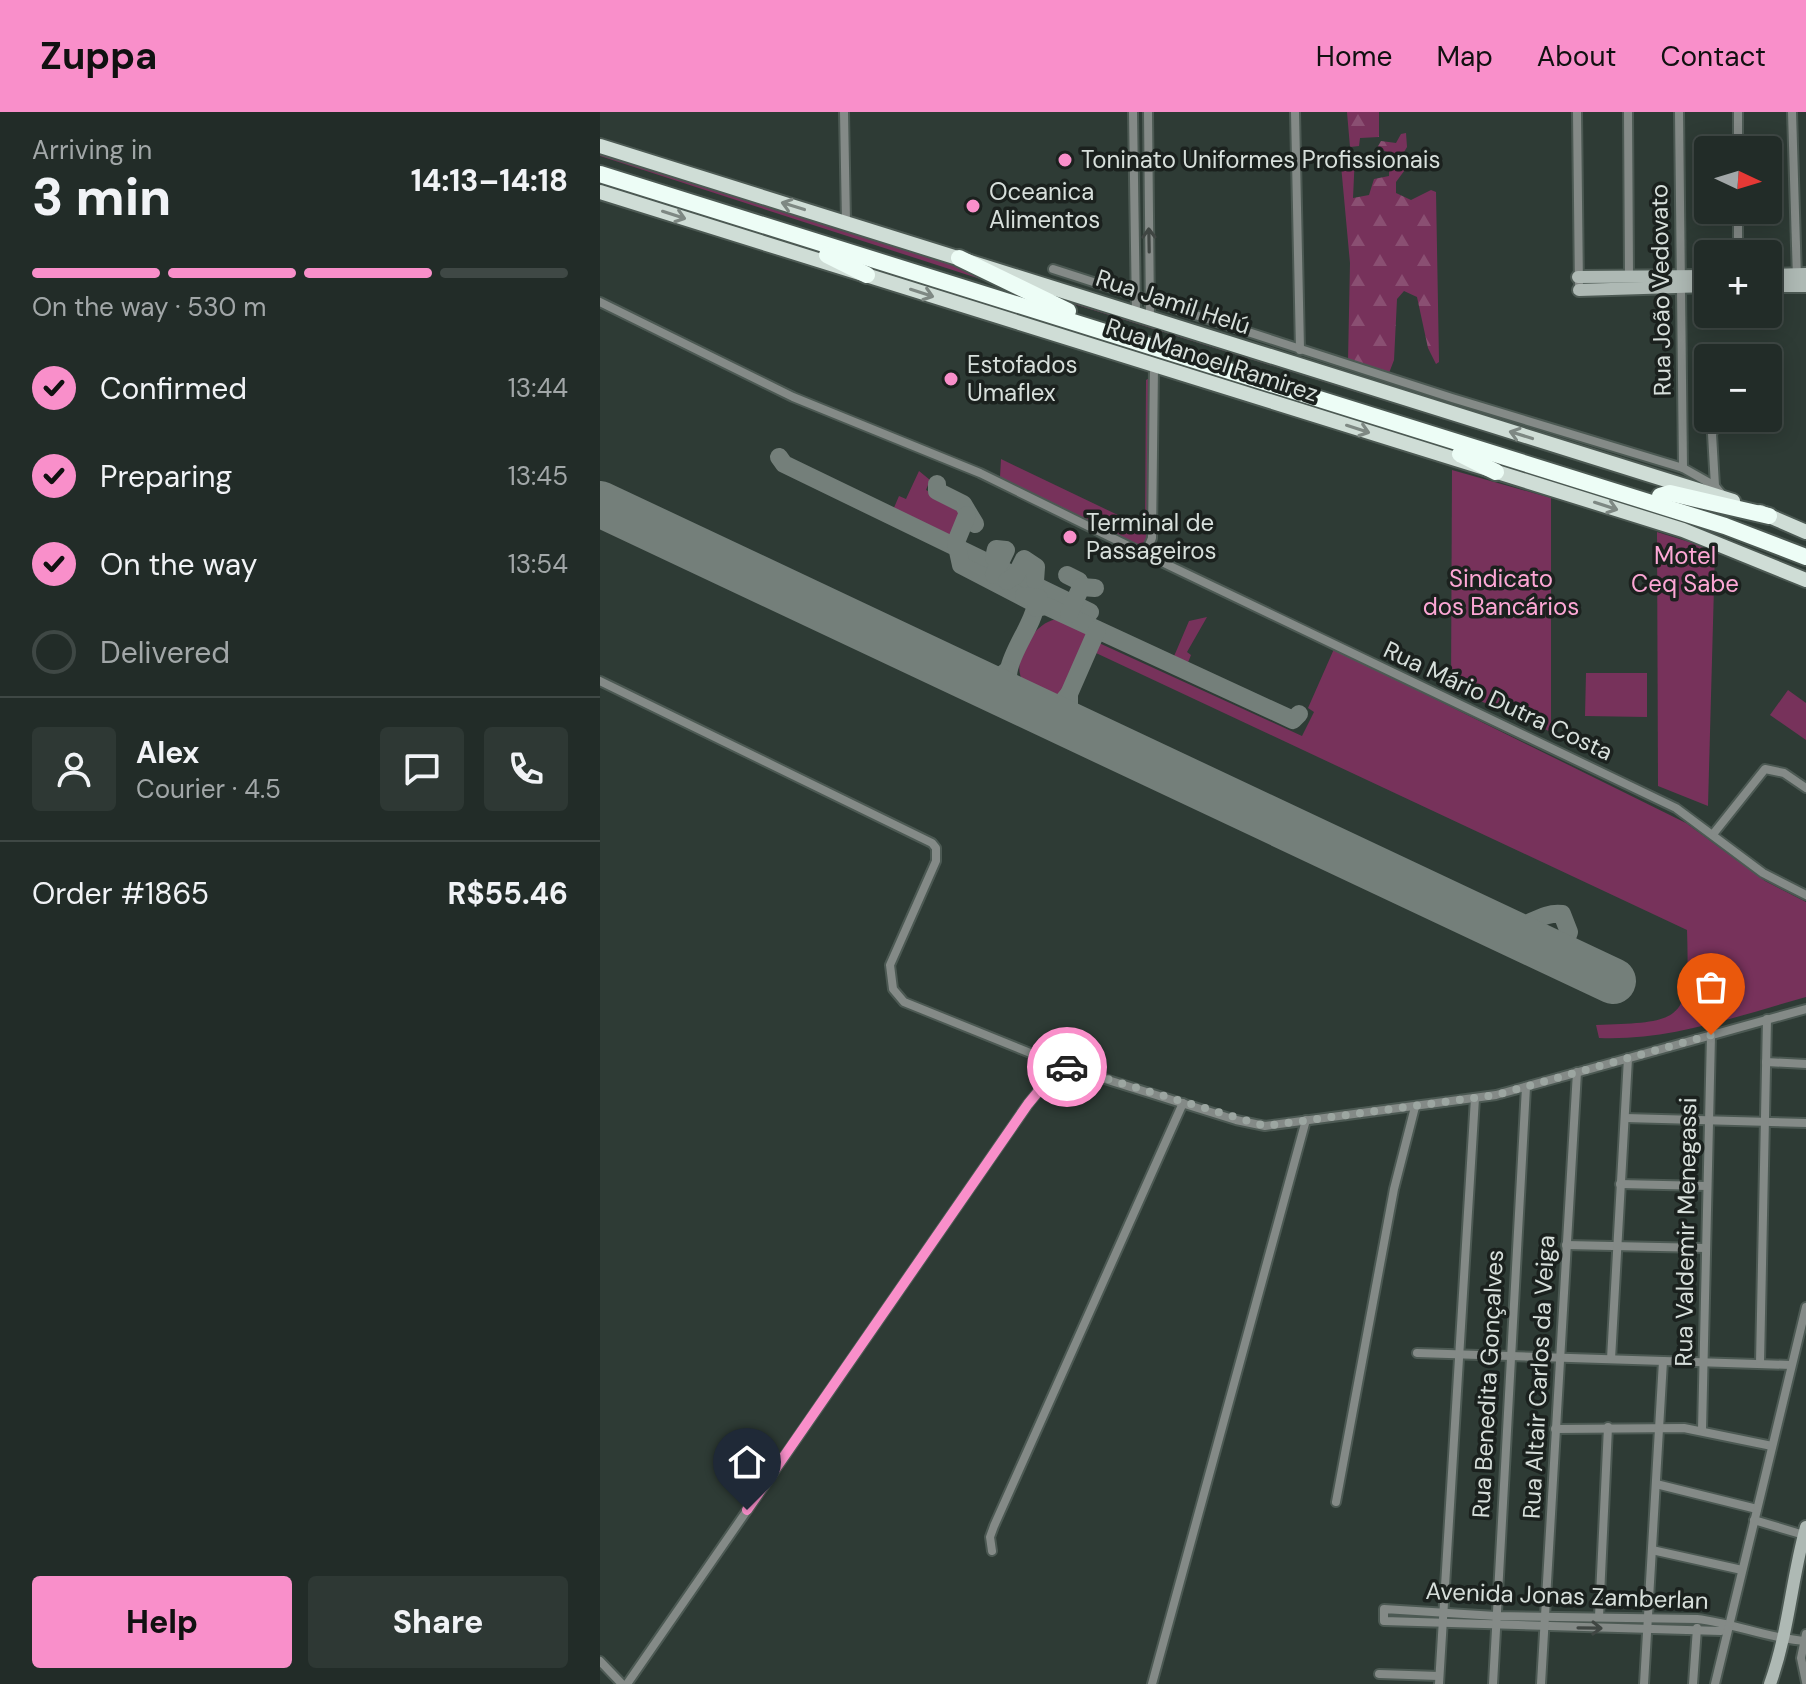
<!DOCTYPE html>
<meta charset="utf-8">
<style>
:root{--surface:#222c28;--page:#2e3834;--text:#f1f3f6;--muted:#a2a7a8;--line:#3f4845;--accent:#f98fca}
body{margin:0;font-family:"DM Sans",sans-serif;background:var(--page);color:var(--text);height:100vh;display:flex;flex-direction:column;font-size:30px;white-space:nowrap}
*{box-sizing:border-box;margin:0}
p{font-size:26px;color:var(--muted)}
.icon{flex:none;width:44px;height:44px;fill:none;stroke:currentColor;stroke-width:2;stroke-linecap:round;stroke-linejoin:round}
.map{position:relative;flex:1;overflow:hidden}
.side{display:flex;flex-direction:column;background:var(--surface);width:600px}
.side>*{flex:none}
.needle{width:52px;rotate:94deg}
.controls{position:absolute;left:1094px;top:24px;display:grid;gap:16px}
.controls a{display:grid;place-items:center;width:88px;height:88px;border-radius:8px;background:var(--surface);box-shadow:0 4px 20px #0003,0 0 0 2px var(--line);font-size:40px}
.pin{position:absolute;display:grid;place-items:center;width:68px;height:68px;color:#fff;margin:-82px -34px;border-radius:50% 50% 50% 0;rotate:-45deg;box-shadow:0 0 8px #0007}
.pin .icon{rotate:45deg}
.courier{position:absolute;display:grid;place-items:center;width:80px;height:80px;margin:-40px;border:6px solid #f98fca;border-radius:50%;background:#fff;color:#222;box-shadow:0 2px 10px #0007}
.overview em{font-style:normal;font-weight:800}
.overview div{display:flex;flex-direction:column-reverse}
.overview{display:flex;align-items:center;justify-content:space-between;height:136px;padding:0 32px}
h1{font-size:52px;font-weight:800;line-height:60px}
.bar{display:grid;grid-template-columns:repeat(4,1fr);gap:12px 8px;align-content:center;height:96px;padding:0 32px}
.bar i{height:10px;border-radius:6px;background:var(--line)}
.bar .selected{background:var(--accent)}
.bar p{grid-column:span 4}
.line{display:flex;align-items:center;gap:20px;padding:0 32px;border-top:2px solid var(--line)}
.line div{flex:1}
.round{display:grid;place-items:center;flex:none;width:84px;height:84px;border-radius:8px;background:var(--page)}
ol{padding:0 32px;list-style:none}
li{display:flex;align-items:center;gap:24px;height:88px}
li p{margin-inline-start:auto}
li .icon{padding:8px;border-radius:50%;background:var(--accent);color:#111;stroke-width:4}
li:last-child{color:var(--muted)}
li i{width:44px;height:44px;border:4px solid var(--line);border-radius:50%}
.cta{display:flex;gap:16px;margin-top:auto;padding:16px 32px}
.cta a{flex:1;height:92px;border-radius:8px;background:var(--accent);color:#111;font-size:32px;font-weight:800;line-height:92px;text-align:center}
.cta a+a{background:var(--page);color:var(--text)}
header{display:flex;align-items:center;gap:48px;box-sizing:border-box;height:112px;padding:0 40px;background:var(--accent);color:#111}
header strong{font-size:38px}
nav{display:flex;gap:44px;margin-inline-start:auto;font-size:28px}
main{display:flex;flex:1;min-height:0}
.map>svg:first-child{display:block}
</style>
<header>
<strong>Zuppa</strong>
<nav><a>Home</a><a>Map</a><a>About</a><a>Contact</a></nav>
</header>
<main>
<section class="side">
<div class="overview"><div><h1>3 min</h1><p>Arriving in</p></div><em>14:13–14:18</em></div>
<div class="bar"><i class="selected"></i><i class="selected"></i><i class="selected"></i><i></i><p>On the way · 530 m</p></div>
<ol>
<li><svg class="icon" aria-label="check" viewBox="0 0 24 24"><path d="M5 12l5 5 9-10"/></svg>Confirmed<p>13:44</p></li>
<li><svg class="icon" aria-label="check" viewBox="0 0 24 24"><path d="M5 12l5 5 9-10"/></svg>Preparing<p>13:45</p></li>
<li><svg class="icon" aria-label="check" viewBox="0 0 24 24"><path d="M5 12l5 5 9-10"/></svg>On the way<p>13:54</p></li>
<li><i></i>Delivered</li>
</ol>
<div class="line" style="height:144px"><a class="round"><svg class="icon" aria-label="person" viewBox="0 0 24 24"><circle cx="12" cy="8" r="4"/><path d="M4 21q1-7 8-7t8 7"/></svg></a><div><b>Alex</b><p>Courier · 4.5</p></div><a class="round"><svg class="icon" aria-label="chat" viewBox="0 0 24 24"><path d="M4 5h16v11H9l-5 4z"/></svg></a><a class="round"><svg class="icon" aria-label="phone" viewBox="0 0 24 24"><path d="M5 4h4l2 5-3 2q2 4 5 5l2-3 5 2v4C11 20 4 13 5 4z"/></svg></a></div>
<div class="line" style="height:104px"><div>Order #1865</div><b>R$55.46</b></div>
<div class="cta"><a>Help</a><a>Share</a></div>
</section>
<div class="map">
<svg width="1206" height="1572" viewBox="0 0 1206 1572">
<defs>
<pattern id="forest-firs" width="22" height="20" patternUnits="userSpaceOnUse" patternTransform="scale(2)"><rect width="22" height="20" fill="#77325b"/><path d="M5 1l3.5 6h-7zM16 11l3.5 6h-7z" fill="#8a4f72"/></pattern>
</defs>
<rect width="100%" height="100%" fill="#2e3b35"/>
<g fill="#77325b">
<path d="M0,38L329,141L405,175L0,44Z"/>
<path d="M237,141L794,321L280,163Z"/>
<path d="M442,175L1080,376L1068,377L477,193L441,181Z"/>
<path d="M551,265V424L547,432L538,433L400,365L401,347L545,416L546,268Z"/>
<path d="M852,358L951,386V620L851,576Z"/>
<path d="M319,359L330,368L326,378L363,397L352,425L293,398L299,384L306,387Z"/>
<path d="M1057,420L1115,438L1108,694L1058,674Z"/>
<path d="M607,505L587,540L591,543L587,553L572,549L589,509Z"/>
<path d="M460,507L490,522L458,590C447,585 432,582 424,571C408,550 436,506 460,507Z"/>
<path d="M499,531L702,624L714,600L708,596L734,537L1086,711L1165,769L1206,790V885C1137,904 1070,929 999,926L996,913C1084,910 1090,910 1087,818L496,541Z"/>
<path d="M986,561H1047V605L985,604Z"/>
<path d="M1188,578L1206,591V628L1170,603Z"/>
</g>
<g fill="url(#forest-firs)">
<path d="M747,0H779V25L760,26L759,34L750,35Z"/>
<path d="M806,21L807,35L804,40L807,55L796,70V81L811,88L831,78L836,80L839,250L836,252L828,236L817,185L804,179L797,187L794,248L789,261L748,250L750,151L741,53L743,43L755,42L753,86L769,83L774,67L789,64L790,41L777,36L781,29L796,31L801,22Z"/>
</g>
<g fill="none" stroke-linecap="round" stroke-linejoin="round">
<g stroke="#747f7a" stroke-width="18">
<path d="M179,345L184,352L490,500"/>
<path d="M337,372V379L363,392L375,412"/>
<path d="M367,403L356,430L361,453L436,492C432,522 387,563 420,589"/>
<path d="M394,463L406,438L396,437L394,446"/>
<path d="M467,463L479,469L481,475"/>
<path d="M407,469L416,463L424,447L436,455L435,469"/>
<path d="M424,484L439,486L436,496L446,494L693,608L699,602"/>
<path d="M469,502L481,475L495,476"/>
<path d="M379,570H393L408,558"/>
<path d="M443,600L459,594L469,582"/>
<path d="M469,613V582L497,518"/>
<path d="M902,817C924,820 940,799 962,802L969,820L960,844"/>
</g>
<path stroke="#747f7a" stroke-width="46" d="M0,392L1013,869"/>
<defs>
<g id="street">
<path d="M244,0L246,110"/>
<path d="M533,0L536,201"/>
<path d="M548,0L550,206"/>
<path d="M695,0L700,238"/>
<path d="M977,0L979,178"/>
<path d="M1028,0L1029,164"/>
<path d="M1079,0L1083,356"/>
<path d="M1138,0V38"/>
<path d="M1192,0L1197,167"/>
<path d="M1138,98V142"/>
<path d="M453,157L852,286L1083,356L1115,374L1124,385"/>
<path d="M0,190L193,285L380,361L545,442L552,426L554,253"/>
<path d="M1115,374L1112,322L1120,306"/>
<path d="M545,442L1076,696L1163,761L1206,783"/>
<path d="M0,569L332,731L336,736V749L290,853L293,877L304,890L460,953"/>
<path d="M1114,721L1165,657L1184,661L1206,676"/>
<path d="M1166,950L1206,952"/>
<path d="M1025,1006L1206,1011"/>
<path d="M1020,1072L1107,1074"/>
<path d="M966,1133L1106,1136"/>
<path d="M817,1241L1191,1253"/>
<path d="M1011,1247L1028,946"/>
<path d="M1160,1251L1167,907"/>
<path d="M955,1317L1084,1316L1172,1334"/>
<path d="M1102,1318L1111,923"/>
<path d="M1056,1372L1157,1397"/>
<path d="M736,1390L794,1077L815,995"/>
<path d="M1154,1408L1204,1423"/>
<path d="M1052,1438L1142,1458"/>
<path d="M392,1439L390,1425L394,1414L583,991"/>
<path d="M999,1505L1008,1315"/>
<path d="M1127,1513L1121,1519L784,1509V1497L896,1504L1097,1507C1134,1511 1169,1527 1206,1529"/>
<path d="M1206,1522L1201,1546L1206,1570"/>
<path d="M0,1549L22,1572"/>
<path d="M779,1562L839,1564"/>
<path d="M27,1572L428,992L460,953L636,1008L665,1014L896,983L1206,897"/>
<path d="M552,1572L706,1008"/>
<path d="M839,1572L875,986"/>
<path d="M893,1572L926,975"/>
<path d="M941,1572L977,960"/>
<path d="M1044,1572L1063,1249"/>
<path d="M1093,1572L1097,1516"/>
<path d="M1115,1572L1206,1195"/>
</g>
<g id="secondary">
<path d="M1168,163L1206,162"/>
<path d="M978,165L1108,164"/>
<path d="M1168,174H1206"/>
<path d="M979,178L1108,174"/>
<path d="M1170,1572C1189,1519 1191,1469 1206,1415"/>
</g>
<g id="primary">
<path d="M0,34L1133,389"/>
<path d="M0,80L1083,418L1206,468"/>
<path d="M1160,400L1206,420"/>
</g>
<g id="highway">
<path d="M0,62L1125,414L1206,445"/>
<path d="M227,143L267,163"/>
<path d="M359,146L468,199"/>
<path d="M860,342L896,360"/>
<path d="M1060,384L1070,381L1169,404"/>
</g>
</defs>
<use href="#street" stroke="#4c5953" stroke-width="12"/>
<use href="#secondary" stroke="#4c5953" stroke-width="16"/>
<use href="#primary" stroke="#4c5953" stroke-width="18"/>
<use href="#highway" stroke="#4c5953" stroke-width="20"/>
<use href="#street" stroke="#848a87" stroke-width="8"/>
<use href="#secondary" stroke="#aeb9b4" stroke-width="12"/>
<use href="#primary" stroke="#cfddd6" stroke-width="14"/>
<use href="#highway" stroke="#edfdf6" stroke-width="16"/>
</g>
<defs><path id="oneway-shaft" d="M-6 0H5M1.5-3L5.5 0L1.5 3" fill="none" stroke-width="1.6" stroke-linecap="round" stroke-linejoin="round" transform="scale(2)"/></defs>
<g stroke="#7e8883">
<use href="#oneway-shaft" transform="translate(193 94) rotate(-163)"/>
<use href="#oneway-shaft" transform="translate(74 103) rotate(18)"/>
<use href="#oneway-shaft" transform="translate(322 181) rotate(18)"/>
<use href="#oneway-shaft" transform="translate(758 317) rotate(18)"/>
<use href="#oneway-shaft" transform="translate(921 323) rotate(-163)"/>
<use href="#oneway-shaft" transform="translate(1006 394) rotate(18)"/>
</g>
<g stroke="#404643">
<use href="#oneway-shaft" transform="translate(549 128) rotate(-91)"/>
<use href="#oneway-shaft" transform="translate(990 1516) rotate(1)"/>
</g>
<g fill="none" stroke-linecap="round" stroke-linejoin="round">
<path stroke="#9ca6a1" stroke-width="8" stroke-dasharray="0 14.4" d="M467,955L665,1014L896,983L1111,923"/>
<path stroke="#f98fca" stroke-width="10" d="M147,1398L428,992L460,953L467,955"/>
</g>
<g fill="#f98fca" stroke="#1b211e" stroke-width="3">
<circle cx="465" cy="48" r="8"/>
<circle cx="373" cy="94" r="8"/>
<circle cx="351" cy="267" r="8"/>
<circle cx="470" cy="425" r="8"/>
</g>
<g text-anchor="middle" stroke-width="7" stroke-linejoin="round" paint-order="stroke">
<g font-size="24" fill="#d7dfdb" stroke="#1b211e" text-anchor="start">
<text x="481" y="56">Toninato Uniformes Profissionais</text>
<text x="389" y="88">Oceanica<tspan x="389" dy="28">Alimentos</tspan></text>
<text x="367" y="261">Estofados<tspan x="367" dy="28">Umaflex</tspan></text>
<text x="486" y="419">Terminal de<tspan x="486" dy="28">Passageiros</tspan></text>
</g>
<g font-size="24" fill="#d7dfdb" stroke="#1b211e">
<text transform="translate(1061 178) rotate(-91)" y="8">Rua João Vedovato</text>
<text transform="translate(573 190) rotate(18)" y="8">Rua Jamil Helú</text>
<text transform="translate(612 248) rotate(18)" y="8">Rua Manoel Ramirez</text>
<text transform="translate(898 589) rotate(25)" y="8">Rua Mário Dutra Costa</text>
<text transform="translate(1086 1120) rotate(-89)" y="8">Rua Valdemir Menegassi</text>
<text transform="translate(939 1265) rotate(-87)" y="8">Rua Altair Carlos da Veiga</text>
<text transform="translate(888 1272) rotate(-87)" y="8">Rua Benedita Gonçalves</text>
<text transform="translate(967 1484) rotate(2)" y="8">Avenida Jonas Zamberlan</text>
</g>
<g font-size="24" fill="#fda7d5" stroke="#1b211e">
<text x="1085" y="452">Motel<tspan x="1085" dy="28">Ceq Sabe</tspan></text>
<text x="901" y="475">Sindicato<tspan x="901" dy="28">dos Bancários</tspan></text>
</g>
</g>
</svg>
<div class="controls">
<a><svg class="needle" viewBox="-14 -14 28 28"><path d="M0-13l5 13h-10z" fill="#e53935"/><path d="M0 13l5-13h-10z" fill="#a2a7a8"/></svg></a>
<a>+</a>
<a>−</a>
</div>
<div class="pin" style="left:1111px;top:923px;background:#ea580c"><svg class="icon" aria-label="bag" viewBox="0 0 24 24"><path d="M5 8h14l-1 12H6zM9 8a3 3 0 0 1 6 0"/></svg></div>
<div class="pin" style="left:147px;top:1398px;background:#1f2937"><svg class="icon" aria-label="home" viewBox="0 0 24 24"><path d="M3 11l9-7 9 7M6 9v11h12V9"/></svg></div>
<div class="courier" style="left:467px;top:955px"><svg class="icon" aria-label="car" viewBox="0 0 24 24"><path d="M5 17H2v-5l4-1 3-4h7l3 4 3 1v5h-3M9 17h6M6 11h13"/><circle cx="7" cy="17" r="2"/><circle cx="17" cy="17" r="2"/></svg></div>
</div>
</main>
